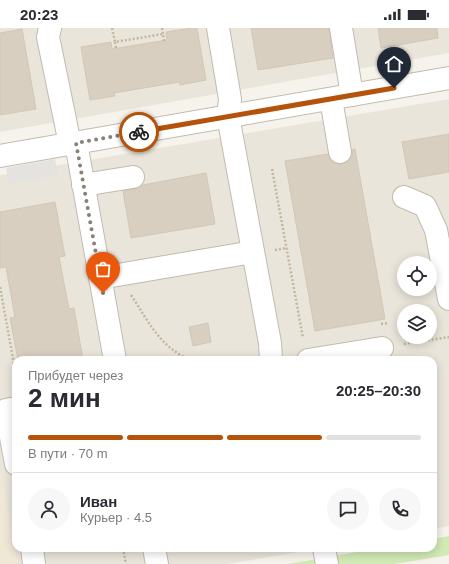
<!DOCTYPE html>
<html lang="ru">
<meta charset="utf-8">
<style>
:root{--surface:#fff;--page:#f7f7f7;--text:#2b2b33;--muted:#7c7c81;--line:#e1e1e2;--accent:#b45309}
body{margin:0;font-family:Helvetica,sans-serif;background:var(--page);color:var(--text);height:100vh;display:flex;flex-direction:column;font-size:15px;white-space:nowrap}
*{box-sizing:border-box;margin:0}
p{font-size:13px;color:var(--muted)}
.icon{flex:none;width:22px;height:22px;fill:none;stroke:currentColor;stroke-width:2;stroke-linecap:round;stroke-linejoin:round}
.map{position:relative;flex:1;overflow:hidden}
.sheet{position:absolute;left:12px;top:328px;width:425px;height:196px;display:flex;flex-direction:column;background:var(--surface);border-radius:12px;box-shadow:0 2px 10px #0003}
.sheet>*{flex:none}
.tools{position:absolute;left:397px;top:228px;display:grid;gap:8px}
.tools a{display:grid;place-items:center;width:40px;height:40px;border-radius:50%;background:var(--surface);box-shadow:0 2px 10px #0003;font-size:20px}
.pin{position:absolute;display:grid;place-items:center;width:34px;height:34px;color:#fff;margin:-41px -17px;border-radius:50% 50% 50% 0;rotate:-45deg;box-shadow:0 0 4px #0007}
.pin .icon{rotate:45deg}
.courier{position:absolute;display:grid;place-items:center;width:40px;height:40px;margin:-20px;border:3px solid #b45309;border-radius:50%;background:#fff;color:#222;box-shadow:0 1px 5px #0007}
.overview em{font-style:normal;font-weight:700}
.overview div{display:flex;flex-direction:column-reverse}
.overview{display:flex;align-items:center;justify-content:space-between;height:68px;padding:0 16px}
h1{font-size:26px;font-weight:700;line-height:30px}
.bar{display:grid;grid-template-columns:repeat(4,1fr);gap:6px 4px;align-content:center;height:48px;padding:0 16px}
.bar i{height:5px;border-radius:3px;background:var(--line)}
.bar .current{background:var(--accent)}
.bar p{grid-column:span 4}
.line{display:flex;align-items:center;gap:10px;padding:0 16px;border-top:1px solid var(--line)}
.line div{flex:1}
.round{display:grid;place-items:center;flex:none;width:42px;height:42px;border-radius:21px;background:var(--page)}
.status{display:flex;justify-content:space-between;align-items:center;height:28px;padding:0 20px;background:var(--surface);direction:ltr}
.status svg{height:11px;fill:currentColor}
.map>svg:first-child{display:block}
</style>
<div class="status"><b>20:23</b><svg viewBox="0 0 49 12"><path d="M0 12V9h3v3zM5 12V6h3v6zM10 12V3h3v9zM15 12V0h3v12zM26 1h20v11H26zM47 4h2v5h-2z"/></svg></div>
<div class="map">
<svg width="449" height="536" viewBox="0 0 449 536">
<rect width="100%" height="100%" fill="#f6f3ec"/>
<g fill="#eae5da" fill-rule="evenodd">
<path d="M0,0H449V25L0,104Z"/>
<path d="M449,71V498L433,501V332H16V520H322L228,536H0V147ZM404,235H430V261H404ZM404,283H430V309H404Z"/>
</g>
<path fill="#efe8d6" d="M0,442L18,536H0Z"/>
<g fill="#d2eab5">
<path d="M449,508V527L395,536H336L334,528L379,520H433V511Z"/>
<path d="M318,531L319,536H287Z"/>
</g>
<path fill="#e5e3e0" d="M55,131L58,147L9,156L6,140Z"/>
<g fill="#d8cfc1" stroke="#d3c7b4">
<path d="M192,0H197L206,52L180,57L179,54L114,65L115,68L90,72L81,19L111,14L112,21L167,12L166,4Z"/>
<path d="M251,0H329L333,30L258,42Z"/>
<path d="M378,0H437L438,10L381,20Z"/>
<path d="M22,1L36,81L0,87V5Z"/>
<path d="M449,106V144L409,151L402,114Z"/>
<path d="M355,121L385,291L315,303L285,133L328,126L330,132L335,136H342L348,133L352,128V122Z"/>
<path d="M206,145L215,196L131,210L123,163L135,161L143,157Z"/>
<path d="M55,174L65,228L59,229L69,281L74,280L83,332H18L10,290L15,289L6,239L0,240V184Z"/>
<path d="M208,295L211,314L193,318L189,299Z"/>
</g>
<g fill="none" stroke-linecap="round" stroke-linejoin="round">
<defs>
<g id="minor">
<path d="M50,0L48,9L70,116"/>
<path d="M218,0L230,71L228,88L270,315L271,332"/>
<path d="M341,0L352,67"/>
<path d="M331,71L340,124"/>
<path d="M76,115L115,332"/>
<path d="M0,128L449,50"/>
<path d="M83,157L133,149"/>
<path d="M404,169L425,178L436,202L449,271"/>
<path d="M100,250L253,224"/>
<path d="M308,332L382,320"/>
<path d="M16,380L6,382L16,436"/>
<path d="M32,520L34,536"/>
<path d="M154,520L157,536"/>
<path d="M324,520L327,536"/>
</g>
</defs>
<use href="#minor" stroke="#c2bbae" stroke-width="24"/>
<g stroke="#c4b79f" stroke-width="2.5" stroke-dasharray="2 2" stroke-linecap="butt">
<path d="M112,0L115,14"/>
<path d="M162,0L163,6"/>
<path d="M116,20L115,14L163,6L164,13"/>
<path d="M272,141L303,310"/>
<path d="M275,222L287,220"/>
<path d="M0,259L16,347"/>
<path d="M131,267C149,294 159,318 190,332"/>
<path d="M381,296L388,295"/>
<path d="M404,316L449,309"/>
<path d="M123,520L126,536"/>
</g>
<use href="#minor" stroke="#fff" stroke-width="22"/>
</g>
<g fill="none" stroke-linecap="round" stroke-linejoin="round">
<path stroke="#878178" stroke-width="4" stroke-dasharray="0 7.2" d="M103,265L76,115L139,104"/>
<path stroke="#b45309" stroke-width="5" d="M139,104L394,60"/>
</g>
</svg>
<div class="tools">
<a><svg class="icon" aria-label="locate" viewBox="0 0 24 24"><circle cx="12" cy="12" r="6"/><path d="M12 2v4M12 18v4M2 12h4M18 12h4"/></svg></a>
<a><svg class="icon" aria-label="layers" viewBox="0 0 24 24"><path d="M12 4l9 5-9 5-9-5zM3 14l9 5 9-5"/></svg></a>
</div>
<div class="pin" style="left:103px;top:265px;background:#ea580c"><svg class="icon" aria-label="bag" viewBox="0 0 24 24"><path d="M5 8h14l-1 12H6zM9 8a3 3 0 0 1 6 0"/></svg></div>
<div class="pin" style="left:394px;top:60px;background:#1f2937"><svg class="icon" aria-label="home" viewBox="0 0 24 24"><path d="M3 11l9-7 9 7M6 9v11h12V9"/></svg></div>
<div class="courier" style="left:139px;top:104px"><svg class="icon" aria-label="bike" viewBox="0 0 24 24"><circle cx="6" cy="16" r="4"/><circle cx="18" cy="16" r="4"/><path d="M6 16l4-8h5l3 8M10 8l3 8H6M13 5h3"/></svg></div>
<section class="sheet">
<div class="overview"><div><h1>2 мин</h1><p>Прибудет через</p></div><em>20:25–20:30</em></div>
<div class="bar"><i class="current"></i><i class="current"></i><i class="current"></i><i></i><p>В пути · 70 m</p></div>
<div class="line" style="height:72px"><a class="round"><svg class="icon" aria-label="person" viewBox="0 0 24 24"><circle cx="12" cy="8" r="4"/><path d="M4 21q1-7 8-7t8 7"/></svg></a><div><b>Иван</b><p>Курьер · 4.5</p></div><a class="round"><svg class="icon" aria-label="chat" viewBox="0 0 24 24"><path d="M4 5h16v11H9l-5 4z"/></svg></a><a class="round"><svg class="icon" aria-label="phone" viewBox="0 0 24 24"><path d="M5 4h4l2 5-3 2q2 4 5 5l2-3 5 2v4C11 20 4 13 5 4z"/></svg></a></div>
</section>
</div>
